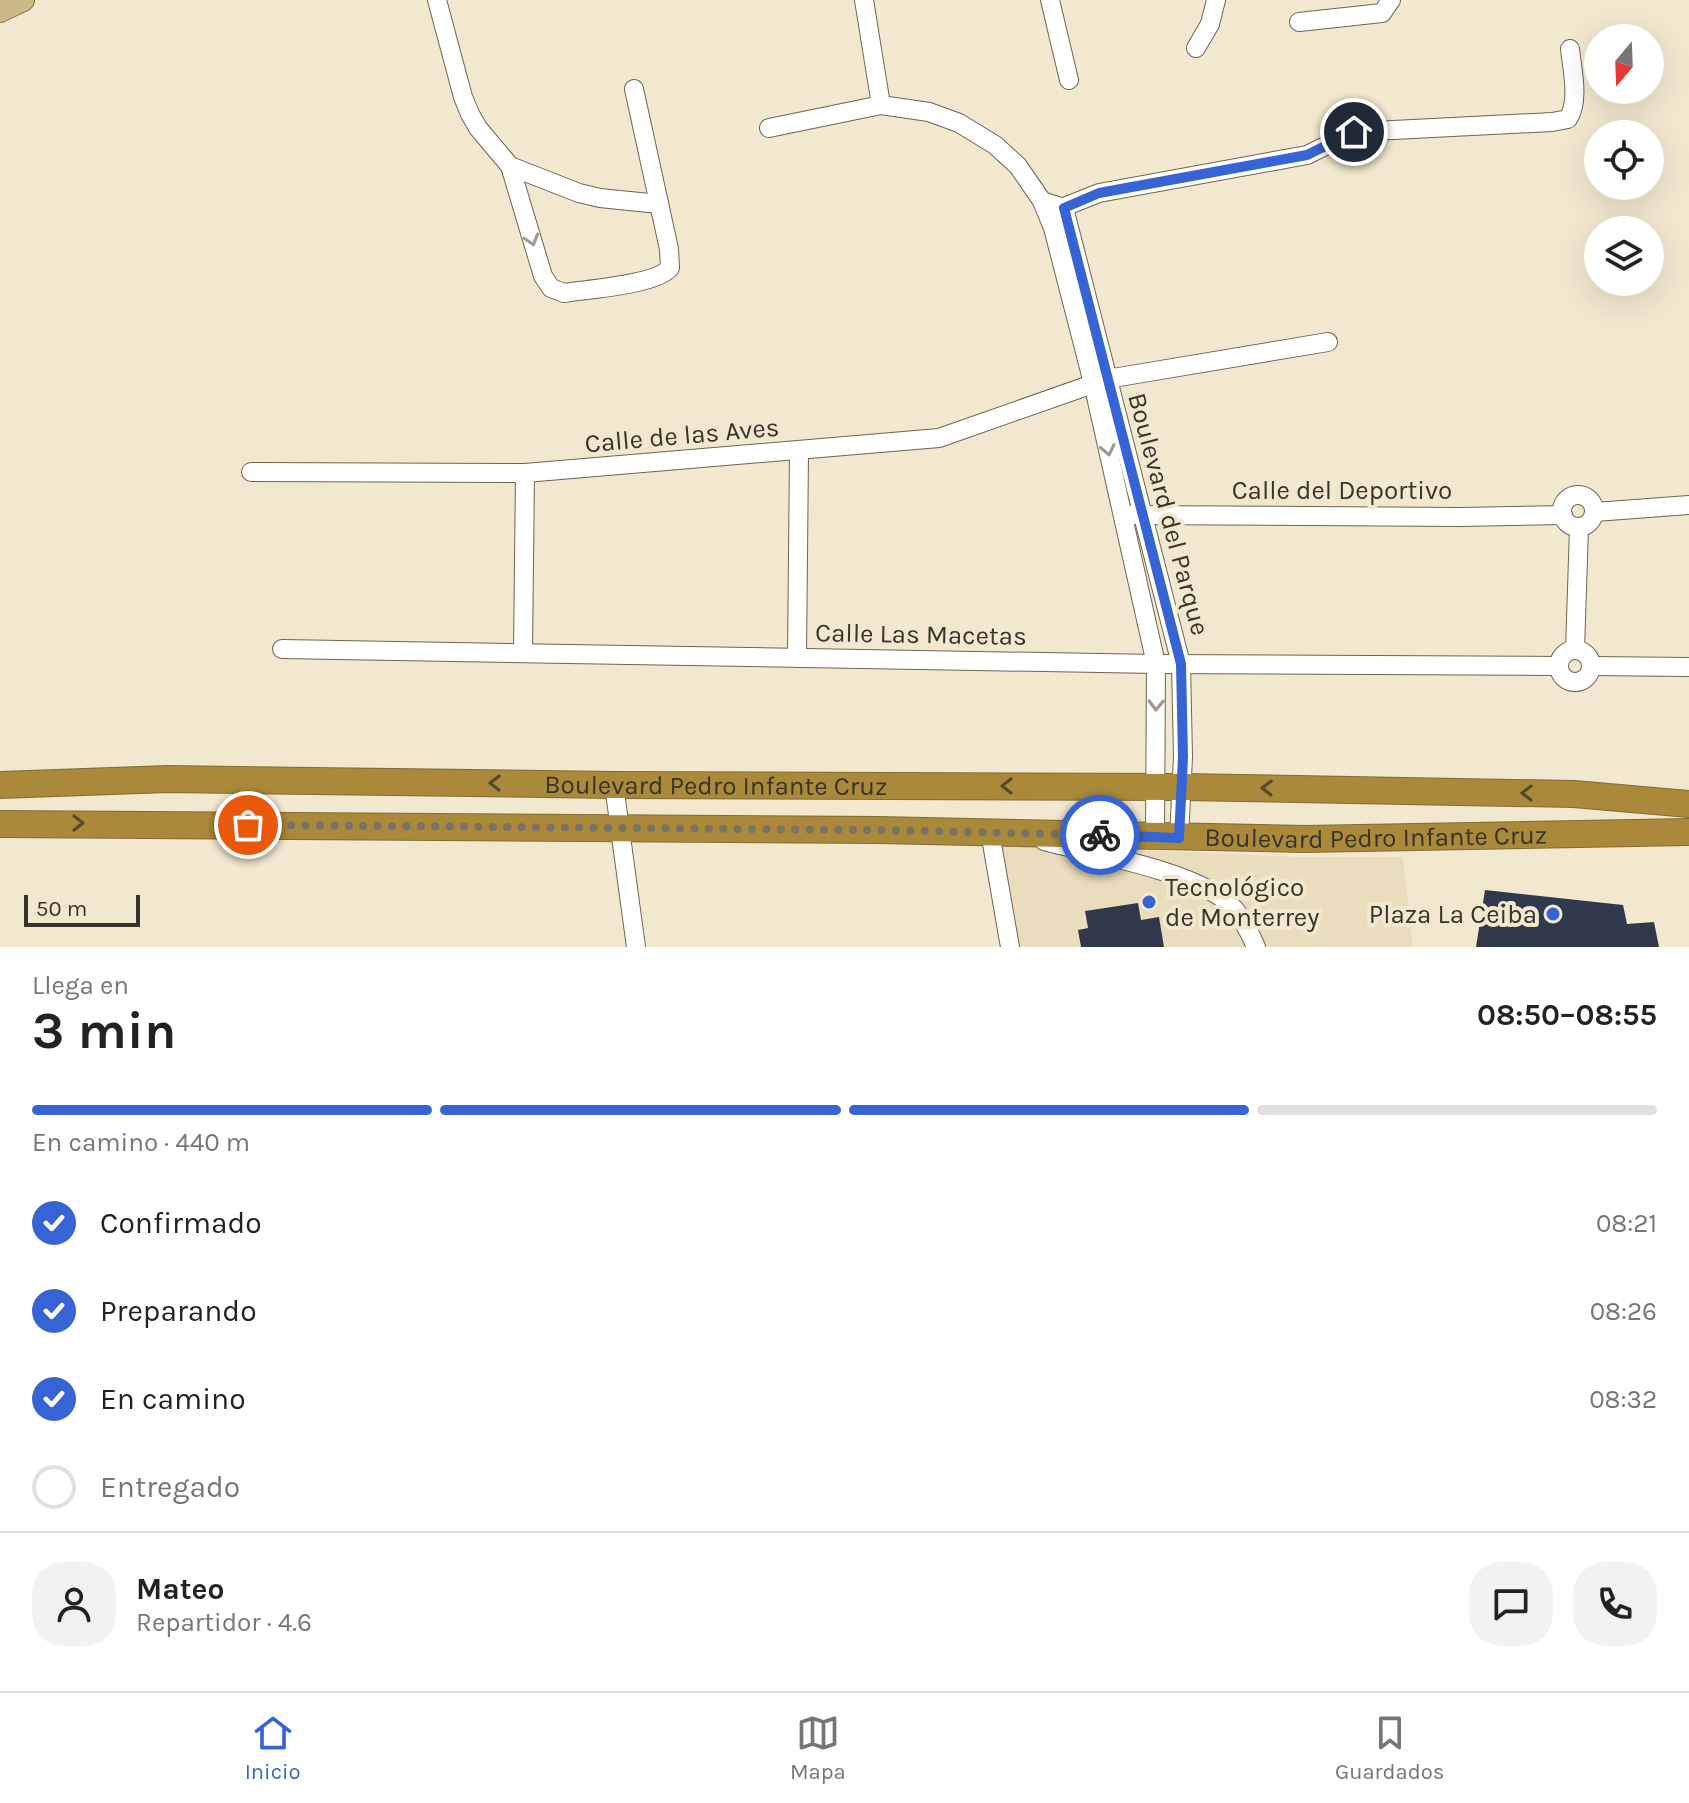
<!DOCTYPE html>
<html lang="es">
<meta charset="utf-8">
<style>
:root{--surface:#fff;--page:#f2f2f2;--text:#222;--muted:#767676;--line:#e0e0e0;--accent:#3764d4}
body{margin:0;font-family:Karla,sans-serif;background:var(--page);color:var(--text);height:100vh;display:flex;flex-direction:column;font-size:30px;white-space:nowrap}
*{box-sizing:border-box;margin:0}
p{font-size:26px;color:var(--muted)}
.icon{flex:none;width:44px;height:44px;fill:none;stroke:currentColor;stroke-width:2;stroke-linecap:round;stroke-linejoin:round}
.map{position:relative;height:947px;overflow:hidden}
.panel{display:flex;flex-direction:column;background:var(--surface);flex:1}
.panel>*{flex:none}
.needle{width:52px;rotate:199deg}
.tools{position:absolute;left:1584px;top:24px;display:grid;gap:16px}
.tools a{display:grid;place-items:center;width:80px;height:80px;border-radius:50%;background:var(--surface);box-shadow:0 8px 32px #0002;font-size:40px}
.scale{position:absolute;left:24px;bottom:20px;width:116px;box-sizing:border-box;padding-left:8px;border:4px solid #38342a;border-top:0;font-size:22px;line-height:28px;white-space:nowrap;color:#38342a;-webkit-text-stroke:6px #f2e8d0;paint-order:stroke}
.pin{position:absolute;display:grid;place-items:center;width:68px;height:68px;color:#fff;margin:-34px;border:4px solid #fff;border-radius:50%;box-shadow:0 2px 8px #0007}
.courier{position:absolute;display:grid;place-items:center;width:80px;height:80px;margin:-40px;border:6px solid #3764d4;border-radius:50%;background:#fff;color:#222;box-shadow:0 2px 10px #0007}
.overview em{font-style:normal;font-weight:700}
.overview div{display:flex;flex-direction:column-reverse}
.overview{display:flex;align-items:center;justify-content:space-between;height:136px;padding:0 32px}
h1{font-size:52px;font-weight:700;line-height:60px}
.bar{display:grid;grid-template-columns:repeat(4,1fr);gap:12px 8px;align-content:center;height:96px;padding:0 32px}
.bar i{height:10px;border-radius:6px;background:var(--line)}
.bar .active{background:var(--accent)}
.bar p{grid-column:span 4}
.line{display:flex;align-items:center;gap:20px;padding:0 32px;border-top:2px solid var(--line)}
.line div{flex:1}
.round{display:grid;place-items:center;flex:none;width:84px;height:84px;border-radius:32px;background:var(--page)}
ol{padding:0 32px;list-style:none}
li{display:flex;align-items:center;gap:24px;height:88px}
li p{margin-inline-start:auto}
li .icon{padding:8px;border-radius:50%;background:var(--accent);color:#fff;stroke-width:4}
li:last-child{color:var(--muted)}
li i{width:44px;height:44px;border:4px solid var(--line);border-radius:50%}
.menu{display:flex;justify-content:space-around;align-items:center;height:112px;border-top:2px solid var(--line);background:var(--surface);font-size:22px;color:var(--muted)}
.menu a{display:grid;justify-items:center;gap:4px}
.menu .active{color:var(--accent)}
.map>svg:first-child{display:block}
</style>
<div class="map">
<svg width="1689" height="947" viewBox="0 0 1689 947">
<rect width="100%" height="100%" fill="#f2e8d0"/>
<path fill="#eaddbe" d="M984,843L1299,857H1403L1413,947H1002Z"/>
<g fill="#30394b">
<path d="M1485,890L1623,905L1627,924L1654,922L1659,947H1476Z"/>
<path d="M1138,903L1141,920L1159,917L1164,947H1081L1078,930L1088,928L1085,911Z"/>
</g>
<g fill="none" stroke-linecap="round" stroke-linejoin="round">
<defs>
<g id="minor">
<path d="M437,0L463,97L470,114L478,128L510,166L579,193L600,198L659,204"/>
<path d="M864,0L881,105"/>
<path d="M1050,0L1069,80"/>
<path d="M1299,22L1382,13L1391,0"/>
<path d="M1196,48L1210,24L1216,0"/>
<path d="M769,128L881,105L929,112L959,123L995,145L1018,166L1042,201L1053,228L1093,383L1156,664L1155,837"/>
<path d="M510,166L543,276L551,288L564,293C588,289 655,285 670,268L669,249L634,89"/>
<path d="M1042,201L1064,208L1181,664L1183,757L1179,838"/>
<path d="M1054,211L1099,193L1307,155L1354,132L1552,122L1568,119C1580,101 1572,69 1570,49"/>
<path d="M251,472L525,473L939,438L1107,379L1328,342"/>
<circle cx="1578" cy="511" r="16"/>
<path d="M1595,512L1689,505"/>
<path d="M1130,515L1461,517L1563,515"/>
<path d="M282,649L1156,664L1559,666"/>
<circle cx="1575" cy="666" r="16"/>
<path d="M1575,650L1579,528"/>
<path d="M523,652L525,473"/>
<path d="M797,658L799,452"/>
<path d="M1591,666L1689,667"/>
<path d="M614,785L636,947"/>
<path d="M990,832L1010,947"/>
<path d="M1044,841C1093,854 1188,870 1226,901C1240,912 1249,931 1256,947"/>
</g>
<path id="major" d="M0,11L23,0"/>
<g id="highway">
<path id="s1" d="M0,785L168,779L614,785L1181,787L1574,794L1689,804"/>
<path id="s2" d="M0,824L879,830L1305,839L1689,832"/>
</g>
</defs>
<use href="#minor" stroke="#6e6550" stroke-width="20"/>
<use href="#major" stroke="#826c34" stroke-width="24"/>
<use href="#highway" stroke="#826c34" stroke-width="28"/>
<use href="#minor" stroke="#fff" stroke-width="18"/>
<use href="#major" stroke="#ccb989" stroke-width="22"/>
<use href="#highway" stroke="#aa8a3a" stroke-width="26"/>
</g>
<defs><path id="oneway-chevron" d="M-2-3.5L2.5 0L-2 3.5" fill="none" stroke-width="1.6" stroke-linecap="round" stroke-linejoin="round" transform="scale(2)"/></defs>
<g stroke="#9c9a94">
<use href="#oneway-chevron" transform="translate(532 240) rotate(73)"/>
<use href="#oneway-chevron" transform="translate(1108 450) rotate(78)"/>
<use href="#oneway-chevron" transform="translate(1156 705) rotate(92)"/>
</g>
<g stroke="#544a2e">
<use href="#oneway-chevron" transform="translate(495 783) rotate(-179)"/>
<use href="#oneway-chevron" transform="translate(1007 786) rotate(-180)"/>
<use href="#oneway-chevron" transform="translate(1267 788) rotate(-179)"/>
<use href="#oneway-chevron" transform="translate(1527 793) rotate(-179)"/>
<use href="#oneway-chevron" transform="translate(78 823)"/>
</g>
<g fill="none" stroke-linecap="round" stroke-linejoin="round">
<path stroke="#797364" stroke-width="8" stroke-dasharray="0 14.4" d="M248,825L879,830L1100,835"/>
<path stroke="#3764d4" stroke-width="10" d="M1100,835L1179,838L1183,757L1181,664L1064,208L1099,193L1307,155L1354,132"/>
</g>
<g fill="#3764d4" stroke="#f2e8d0" stroke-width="3">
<circle cx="1149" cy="902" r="8"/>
<circle cx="1553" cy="914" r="8"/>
</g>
<g text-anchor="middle" stroke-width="8" stroke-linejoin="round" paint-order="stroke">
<g font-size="26" fill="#38342a" stroke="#f2e8d0">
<text transform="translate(682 435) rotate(-5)" y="9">Calle de las Aves</text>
<text x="1342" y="499">Calle del Deportivo</text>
<text transform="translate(1169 514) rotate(75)" y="9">Boulevard del Parque</text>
<text transform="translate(921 634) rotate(1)" y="9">Calle Las Macetas</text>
<text dy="9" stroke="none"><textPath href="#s1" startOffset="716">Boulevard Pedro Infante Cruz</textPath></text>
<text dy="9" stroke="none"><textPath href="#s2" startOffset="1376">Boulevard Pedro Infante Cruz</textPath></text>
</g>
<g font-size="26" fill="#38342a" stroke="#f2e8d0" text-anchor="start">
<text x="1165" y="896">Tecnológico<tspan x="1165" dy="30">de Monterrey</tspan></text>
<text x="1537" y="923" text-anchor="end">Plaza La Ceiba</text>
</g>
</g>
</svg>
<div class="tools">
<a><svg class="needle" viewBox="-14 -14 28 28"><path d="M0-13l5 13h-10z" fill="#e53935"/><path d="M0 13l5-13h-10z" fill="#767676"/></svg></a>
<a><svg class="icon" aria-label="locate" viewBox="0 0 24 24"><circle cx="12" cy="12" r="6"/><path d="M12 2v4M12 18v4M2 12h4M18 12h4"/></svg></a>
<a><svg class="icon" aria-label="layers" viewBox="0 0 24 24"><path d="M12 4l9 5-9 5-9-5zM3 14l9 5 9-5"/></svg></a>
</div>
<div class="scale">50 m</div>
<div class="pin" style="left:248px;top:825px;background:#ea580c"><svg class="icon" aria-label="bag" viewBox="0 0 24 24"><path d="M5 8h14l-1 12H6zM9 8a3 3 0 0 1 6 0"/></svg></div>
<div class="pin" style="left:1354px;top:132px;background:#1f2937"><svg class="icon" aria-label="home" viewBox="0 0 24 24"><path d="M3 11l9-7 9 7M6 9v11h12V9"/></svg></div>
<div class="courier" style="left:1100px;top:835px"><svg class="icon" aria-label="bike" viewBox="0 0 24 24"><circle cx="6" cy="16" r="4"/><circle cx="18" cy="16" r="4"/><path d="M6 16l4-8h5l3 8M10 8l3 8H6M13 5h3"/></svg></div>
</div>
<section class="panel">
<div class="overview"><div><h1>3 min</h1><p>Llega en</p></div><em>08:50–08:55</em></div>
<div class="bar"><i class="active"></i><i class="active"></i><i class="active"></i><i></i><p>En camino · 440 m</p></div>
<ol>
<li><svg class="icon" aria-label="check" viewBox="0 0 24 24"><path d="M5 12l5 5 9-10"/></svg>Confirmado<p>08:21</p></li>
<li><svg class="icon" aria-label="check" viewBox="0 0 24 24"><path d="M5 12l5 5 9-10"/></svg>Preparando<p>08:26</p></li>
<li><svg class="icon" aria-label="check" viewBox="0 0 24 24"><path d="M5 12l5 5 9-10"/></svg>En camino<p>08:32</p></li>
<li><i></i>Entregado</li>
</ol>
<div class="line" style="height:144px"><a class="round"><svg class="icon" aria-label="person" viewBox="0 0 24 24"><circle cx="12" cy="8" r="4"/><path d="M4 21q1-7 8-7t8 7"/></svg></a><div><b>Mateo</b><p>Repartidor · 4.6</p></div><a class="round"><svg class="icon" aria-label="chat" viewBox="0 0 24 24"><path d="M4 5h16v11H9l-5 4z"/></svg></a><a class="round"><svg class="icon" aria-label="phone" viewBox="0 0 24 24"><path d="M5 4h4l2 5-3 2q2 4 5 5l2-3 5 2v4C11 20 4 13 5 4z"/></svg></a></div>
</section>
<nav class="menu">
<a class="active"><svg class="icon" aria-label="home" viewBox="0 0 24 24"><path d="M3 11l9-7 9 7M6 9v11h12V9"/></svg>Inicio</a>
<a><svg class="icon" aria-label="map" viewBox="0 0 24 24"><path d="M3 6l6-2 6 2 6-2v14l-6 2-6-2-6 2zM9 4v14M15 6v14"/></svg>Mapa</a>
<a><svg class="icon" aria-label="saved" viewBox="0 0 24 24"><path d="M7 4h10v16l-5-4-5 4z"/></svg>Guardados</a>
</nav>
